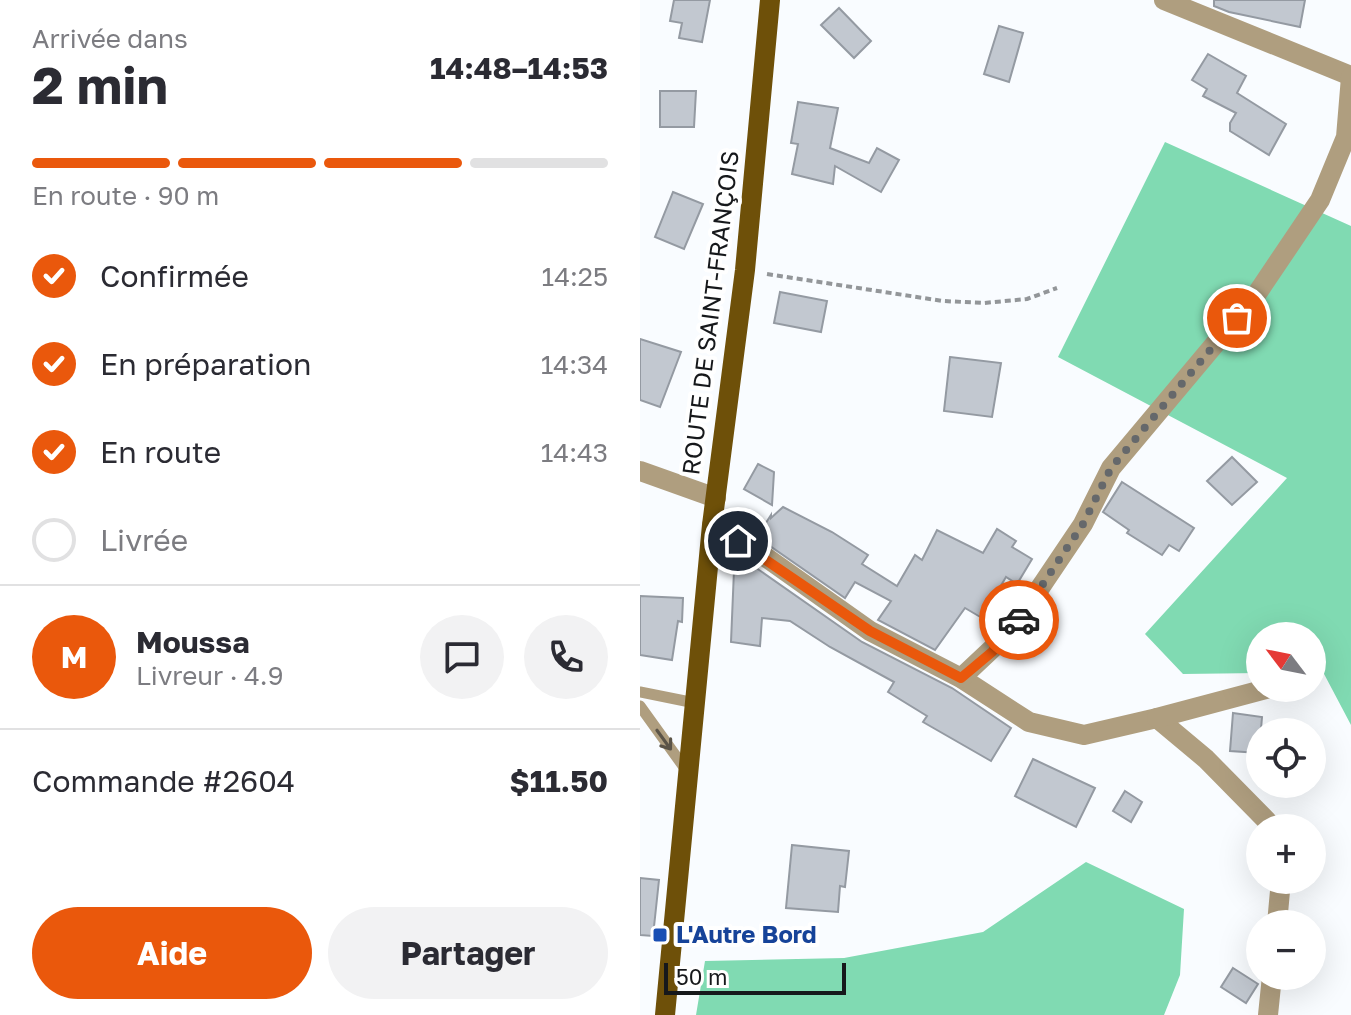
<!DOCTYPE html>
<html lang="fr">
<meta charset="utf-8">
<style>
:root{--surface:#fff;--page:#f2f2f3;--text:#2b2b33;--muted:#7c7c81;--line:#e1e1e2;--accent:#ea580c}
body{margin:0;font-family:"Golos Text",sans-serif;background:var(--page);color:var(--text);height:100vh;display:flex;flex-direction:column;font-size:30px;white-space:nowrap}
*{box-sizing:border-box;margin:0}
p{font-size:26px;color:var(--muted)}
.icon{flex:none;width:44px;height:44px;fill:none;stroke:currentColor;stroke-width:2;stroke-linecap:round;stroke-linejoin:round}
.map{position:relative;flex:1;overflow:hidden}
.sheet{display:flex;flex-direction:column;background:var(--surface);width:640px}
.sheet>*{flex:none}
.needle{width:52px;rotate:302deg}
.tools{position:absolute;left:606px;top:622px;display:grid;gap:16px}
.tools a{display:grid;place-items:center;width:80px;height:80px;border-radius:50%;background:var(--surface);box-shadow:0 8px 32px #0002;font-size:40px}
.scale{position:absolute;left:24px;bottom:20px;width:182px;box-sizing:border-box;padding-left:8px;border:4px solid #16181b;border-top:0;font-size:22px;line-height:28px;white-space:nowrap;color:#16181b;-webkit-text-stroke:6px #fff;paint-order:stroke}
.pin{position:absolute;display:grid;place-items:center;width:68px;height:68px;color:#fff;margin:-34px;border:4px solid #fff;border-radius:50%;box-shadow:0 2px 8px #0007}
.courier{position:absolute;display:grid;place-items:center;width:80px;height:80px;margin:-40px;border:6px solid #ea580c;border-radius:50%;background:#fff;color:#222;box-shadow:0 2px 10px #0007}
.head em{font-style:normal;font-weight:700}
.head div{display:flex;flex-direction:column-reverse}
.head{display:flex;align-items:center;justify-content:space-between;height:136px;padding:0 32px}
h1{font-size:52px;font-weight:700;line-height:60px}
.bar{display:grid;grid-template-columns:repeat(4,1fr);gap:12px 8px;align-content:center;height:96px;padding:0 32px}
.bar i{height:10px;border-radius:6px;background:var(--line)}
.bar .selected{background:var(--accent)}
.bar p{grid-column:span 4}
.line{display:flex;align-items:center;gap:20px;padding:0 32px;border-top:2px solid var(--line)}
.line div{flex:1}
.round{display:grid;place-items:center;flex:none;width:84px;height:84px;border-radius:42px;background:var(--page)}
ol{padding:0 32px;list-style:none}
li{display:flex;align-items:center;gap:24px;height:88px}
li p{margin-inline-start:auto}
li .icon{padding:8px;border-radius:50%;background:var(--accent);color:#fff;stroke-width:4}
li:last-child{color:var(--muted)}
li i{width:44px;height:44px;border:4px solid var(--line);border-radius:50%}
.primary-button{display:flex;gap:16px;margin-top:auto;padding:16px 32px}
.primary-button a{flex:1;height:92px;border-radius:48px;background:var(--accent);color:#fff;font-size:32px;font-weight:700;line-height:92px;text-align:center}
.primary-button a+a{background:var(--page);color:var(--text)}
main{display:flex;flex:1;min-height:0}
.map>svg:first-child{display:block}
</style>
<main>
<section class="sheet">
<div class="head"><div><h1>2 min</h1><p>Arrivée dans</p></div><em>14:48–14:53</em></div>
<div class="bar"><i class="selected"></i><i class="selected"></i><i class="selected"></i><i></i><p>En route · 90 m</p></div>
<ol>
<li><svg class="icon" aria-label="check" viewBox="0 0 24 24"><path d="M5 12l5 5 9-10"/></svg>Confirmée<p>14:25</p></li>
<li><svg class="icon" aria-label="check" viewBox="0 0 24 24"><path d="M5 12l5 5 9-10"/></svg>En préparation<p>14:34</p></li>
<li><svg class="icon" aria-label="check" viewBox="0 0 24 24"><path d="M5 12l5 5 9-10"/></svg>En route<p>14:43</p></li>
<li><i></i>Livrée</li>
</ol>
<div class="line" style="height:144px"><b class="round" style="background:var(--accent);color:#fff">M</b><div><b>Moussa</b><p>Livreur · 4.9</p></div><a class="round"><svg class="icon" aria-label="chat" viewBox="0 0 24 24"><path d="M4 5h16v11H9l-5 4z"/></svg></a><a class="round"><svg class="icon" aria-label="phone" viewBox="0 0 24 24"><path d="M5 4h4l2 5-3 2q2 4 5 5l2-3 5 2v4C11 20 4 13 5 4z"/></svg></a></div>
<div class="line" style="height:104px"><div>Commande #2604</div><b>$11.50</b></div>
<div class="primary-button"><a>Aide</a><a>Partager</a></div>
</section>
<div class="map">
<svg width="711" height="1015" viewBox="0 0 711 1015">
<rect width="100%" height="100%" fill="#f9fcff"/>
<g fill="#80dab2">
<path d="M525,142L711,226V725L683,672H672V636H620V673L543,674L505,634L647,478L418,357Z"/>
<path d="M446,862L544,909L540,975L524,1015H56L65,961L204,958L343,932Z"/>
</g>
<g fill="#c2c8d0" stroke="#949aa2" stroke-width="2">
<path d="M34,0H70L62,42L39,38L42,23L30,21Z"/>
<path d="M574,0H665L660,27L589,12L574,6Z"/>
<path d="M199,8L231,41L214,58L181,25Z"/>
<path d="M359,26L383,33L369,82L344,74Z"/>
<path d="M568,54L606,76L597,93L646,124L629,155L590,131V123L596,113L563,96L567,89L552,80Z"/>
<path d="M20,91H56L54,127H20Z"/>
<path d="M158,102L198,108L190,148L229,163L237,148L259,160L241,192L195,166L193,184L152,174L158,144L151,143Z"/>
<path d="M33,192L63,204L44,249L15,237Z"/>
<path d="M140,292L187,301L181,332L134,323Z"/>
<path d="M0,339L41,352L20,407L0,400Z"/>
<path d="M310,357L361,363L352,417L304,411Z"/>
<path d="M592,457L617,482L592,505L567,481Z"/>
<path d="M118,464L134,472L132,505L104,489Z"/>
<path d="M482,482L554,528L539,551L529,545L522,555L487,533L489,530L463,512Z"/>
<path d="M143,507L192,532L228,555L222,564L257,586L275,555L282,560L297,530L343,553L357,529L376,541L372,547L392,559L377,584L366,577L342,618L325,608L295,650L238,620L251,601L215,582L205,598L117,537L131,515V518Z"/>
<path d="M102,558L222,642L312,688L371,728L351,761L283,722L287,716L248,692L254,682L190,647L150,621L122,618L120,646L91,642L94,570Z"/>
<path d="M0,596L43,598L42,622L38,621L32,660L0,655Z"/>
<path d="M593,713L622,717L619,753L590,751Z"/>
<path d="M393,759L455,788L436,827L375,796Z"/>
<path d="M485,791L502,802L491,822L473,811Z"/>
<path d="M152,845L209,851L205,887L200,886L198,912L146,908Z"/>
<path d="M0,878L19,880L13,936L0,935Z"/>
<path d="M593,968L618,984L606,1003L581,987Z"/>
</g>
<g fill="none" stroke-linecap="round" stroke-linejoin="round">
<path stroke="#939699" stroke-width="4" stroke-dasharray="6 4" stroke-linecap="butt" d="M127,274L303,301L344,303L387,299L417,288"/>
<g stroke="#af9e7f" stroke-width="11">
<path d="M0,692L55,703"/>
<path d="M0,706L46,770"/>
</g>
<g stroke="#af9e7f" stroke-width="20">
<path d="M524,0L711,76"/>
<path d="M0,471L76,498"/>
<path d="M72,525L124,556L230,631L321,678L389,722L444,735L517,718L566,759L627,821L630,828"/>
<path d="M321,678L371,631L443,524L471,468L616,295L680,200L706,137L711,77"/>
<path d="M517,718L630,688"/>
<path d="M637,924L641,880"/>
<path d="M628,1015L632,976"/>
</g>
<path stroke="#6e5009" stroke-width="20" d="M25,1015L72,525L105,270L130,0"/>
</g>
<defs><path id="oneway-shaft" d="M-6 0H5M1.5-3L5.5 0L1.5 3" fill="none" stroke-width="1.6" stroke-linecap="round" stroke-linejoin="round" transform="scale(2)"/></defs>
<use stroke="#5b5448" href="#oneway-shaft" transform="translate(24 740) rotate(54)"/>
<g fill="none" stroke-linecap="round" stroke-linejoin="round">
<path stroke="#65686b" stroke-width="8" stroke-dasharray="0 14.4" d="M379,620L443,524L471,468L597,318"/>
<path stroke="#ea580c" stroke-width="10" d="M98,541L230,631L321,678L352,652L379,620"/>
</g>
<rect fill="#1a4fb4" stroke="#fff" stroke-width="3" x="12" y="927" width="16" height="16" rx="4"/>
<g text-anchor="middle" stroke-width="8" stroke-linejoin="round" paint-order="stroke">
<g font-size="24" fill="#16181b" stroke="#fff">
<text transform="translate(71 313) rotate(-83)" y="8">ROUTE DE SAINT-FRANÇOIS</text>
</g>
<g font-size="24" font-weight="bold" fill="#164399" stroke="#fff" text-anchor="start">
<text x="36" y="943">L'Autre Bord</text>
</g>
</g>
</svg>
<div class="tools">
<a><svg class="needle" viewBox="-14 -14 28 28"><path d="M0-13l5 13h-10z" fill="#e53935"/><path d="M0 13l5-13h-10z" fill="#7c7c81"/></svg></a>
<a><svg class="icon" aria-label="locate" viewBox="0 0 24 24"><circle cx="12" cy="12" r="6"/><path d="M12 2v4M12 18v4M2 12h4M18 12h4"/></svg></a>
<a>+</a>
<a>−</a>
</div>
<div class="scale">50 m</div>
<div class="pin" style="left:597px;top:318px;background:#ea580c"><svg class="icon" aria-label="bag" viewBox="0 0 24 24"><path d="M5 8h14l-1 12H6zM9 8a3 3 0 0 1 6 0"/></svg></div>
<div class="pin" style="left:98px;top:541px;background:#1f2937"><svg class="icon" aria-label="home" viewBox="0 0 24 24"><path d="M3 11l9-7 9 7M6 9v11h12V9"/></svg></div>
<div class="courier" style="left:379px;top:620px"><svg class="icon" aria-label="car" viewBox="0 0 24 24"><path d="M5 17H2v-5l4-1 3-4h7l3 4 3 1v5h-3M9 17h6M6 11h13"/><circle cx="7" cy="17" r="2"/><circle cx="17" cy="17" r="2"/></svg></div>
</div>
</main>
